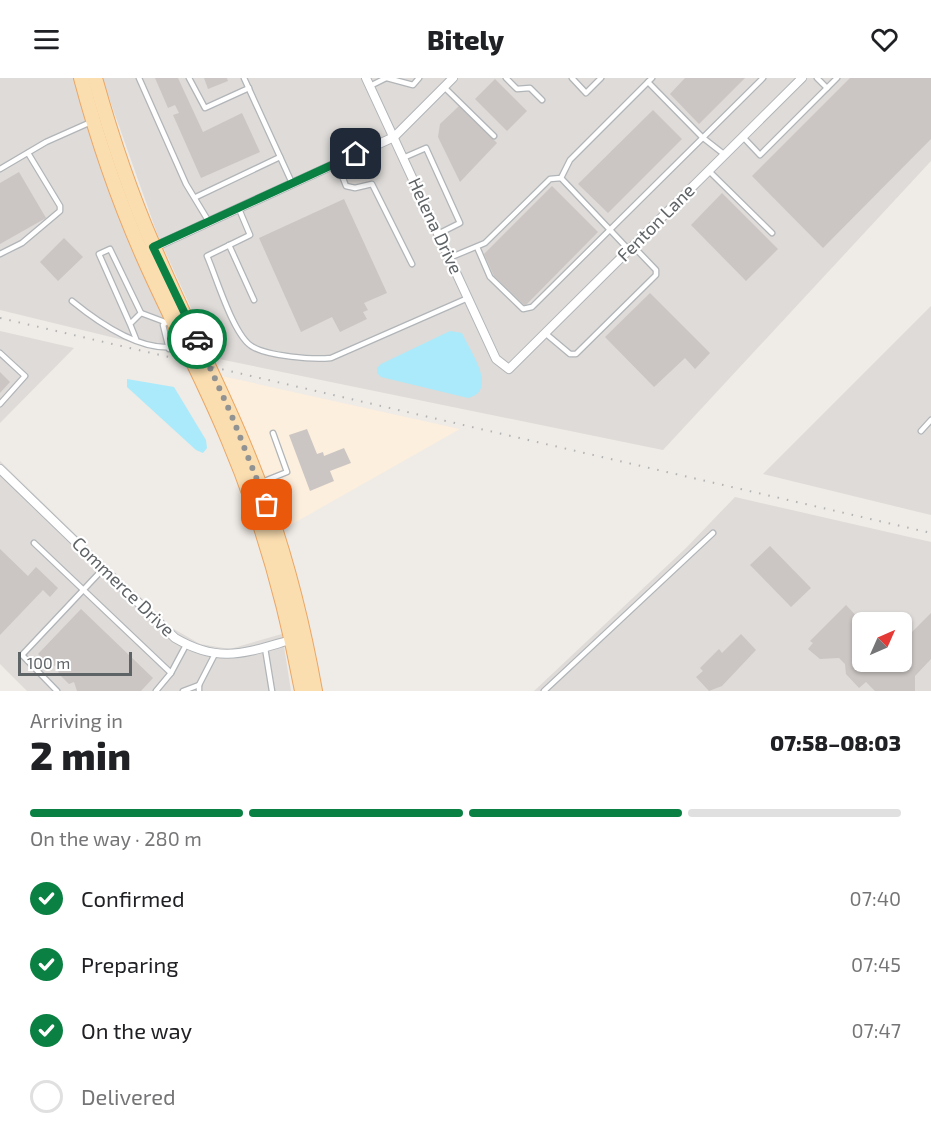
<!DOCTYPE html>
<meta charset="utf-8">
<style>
:root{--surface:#fff;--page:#f2f2f2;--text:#202124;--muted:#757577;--line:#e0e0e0;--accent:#0b8043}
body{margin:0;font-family:"Exo 2",sans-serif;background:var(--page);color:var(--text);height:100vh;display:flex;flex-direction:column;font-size:22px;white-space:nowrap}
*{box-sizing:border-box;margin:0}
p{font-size:20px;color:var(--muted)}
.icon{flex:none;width:33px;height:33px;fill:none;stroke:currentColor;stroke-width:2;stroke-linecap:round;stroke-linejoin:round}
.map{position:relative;height:613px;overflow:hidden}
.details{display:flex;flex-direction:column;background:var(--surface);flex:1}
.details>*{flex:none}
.needle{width:39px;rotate:45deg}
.buttons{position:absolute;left:852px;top:534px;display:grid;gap:12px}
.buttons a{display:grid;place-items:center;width:60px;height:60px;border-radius:9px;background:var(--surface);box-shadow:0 2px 4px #0004;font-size:30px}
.scale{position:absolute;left:18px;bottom:15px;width:114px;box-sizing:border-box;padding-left:6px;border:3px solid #5e6366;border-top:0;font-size:16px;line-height:21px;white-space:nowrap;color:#5e6366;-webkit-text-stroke:4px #fff;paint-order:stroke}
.pin{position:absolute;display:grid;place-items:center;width:51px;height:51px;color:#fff;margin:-26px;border-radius:12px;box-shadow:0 3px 9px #0006}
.courier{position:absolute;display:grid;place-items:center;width:60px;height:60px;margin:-30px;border:4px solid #0b8043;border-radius:50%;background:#fff;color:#222;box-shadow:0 2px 8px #0007}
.overview em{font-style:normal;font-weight:800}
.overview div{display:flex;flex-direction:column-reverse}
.overview{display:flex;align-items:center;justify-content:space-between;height:102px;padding:0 30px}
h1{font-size:39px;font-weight:800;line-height:45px}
.bar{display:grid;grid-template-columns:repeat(4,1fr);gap:9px 6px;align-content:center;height:72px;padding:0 30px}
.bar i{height:8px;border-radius:4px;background:var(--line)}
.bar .active{background:var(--accent)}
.bar p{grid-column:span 4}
ol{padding:0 30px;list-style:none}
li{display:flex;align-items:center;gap:18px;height:66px}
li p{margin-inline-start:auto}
li .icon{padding:6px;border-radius:50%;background:var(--accent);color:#fff;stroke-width:4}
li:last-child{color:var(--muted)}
li i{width:33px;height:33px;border:3px solid var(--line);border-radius:50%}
header{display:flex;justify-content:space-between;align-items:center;height:78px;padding:0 30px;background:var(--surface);font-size:27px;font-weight:800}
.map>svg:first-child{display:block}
</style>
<header><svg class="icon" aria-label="menu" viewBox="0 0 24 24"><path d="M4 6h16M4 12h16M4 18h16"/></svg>Bitely<svg class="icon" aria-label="heart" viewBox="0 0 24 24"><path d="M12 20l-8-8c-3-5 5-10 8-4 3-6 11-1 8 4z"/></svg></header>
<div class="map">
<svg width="931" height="613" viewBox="0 0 931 613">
<rect width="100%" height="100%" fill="#efebe6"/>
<path fill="#fcefde" d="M222,298L460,351L280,453Z"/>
<g fill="#dedbd8" fill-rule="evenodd">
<path d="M0,0H76L185,277L0,232Z"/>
<path d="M102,0H931V83L663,372L214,280L158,158Z"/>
<path d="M931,228V437L763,396Z"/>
<path d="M0,253L74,270L0,345Z"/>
<path d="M0,383L172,550L200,566L230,571L282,556L291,613H27L0,586Z"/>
<path d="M735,419L931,464V613H534L686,470ZM862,544H902V584H862Z"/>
</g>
<g fill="#abeafb">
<path d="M450,253L462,255L464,259C472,276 498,313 468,320L381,299L377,295V290L381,286Z"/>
<path d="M127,301L174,309L206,362L207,370L203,375L196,372L127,309Z"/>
</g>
<g fill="#cbc6c3">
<path d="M155,0H178L203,54L242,35L260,74L201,100L173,37L179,35L175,27L168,30Z"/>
<path d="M204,0H227L228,3L208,11Z"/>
<path d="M685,0H745L699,46L670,16Z"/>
<path d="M850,0H931V61L823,170L752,98Z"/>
<path d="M495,1L527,33L507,53L475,21Z"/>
<path d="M459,28L497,65L460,104L438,59L440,46Z"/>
<path d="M653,32L682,61L608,135L578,106Z"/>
<path d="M19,94L46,140L0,166V105Z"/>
<path d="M552,108L598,154L525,228L494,198L484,176Z"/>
<path d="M722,115L778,171L746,203L691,147Z"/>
<path d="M344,121L387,215L364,225L368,232L363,234L367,241L340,254L332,239L301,254L259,160Z"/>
<path d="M64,160L83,179L58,203L40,184Z"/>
<path d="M650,215L710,275L695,291L685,280L654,309L605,259Z"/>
<path d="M0,294L10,304L0,315Z"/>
<path d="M307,351L317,376L323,374L324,378L344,370L351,385L330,393L334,403L310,413L289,357Z"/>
<path d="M770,468L811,510L791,529L750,487Z"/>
<path d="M0,471L28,498L36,489L58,510L50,519L43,512L0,557Z"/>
<path d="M846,527L862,544V584H902V564L931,535V581L915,598V613H875L866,604L859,610L846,596L845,586L839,580L820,581L808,571L813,565L810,563Z"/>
<path d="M81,531L153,600L141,613H77L74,604L69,606L59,596L57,587L51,589L49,580L44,582L38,576Z"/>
<path d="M741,556L756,572L722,608L709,613L696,599L703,593L700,590L719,571L722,575Z"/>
</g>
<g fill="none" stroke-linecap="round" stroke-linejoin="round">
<defs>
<g id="lane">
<path d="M139,0L186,106L209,144"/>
<path d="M189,0L205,30L249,10"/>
<path d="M244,0L292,105"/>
<path d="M387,0L413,7L419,0"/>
<path d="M506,0L517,11L530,10L542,22"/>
<path d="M572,0L586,15L601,0"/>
<path d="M817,0L827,10"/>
<path d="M648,4L702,59L725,77"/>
<path d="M370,8L386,0"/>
<path d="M444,9L494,58"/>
<path d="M743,59L760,77L837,0"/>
<path d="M403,80L426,70L460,145L438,156"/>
<path d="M337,85L346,108L355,110L372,106L412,186"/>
<path d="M0,91L46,64L91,44"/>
<path d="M709,93L772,155"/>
<path d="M561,100L570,82L652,0"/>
<path d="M196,119L280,79"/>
<path d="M239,131L250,157L207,178C216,198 234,260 253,269C269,278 312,282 331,280L468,220"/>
<path d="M229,167L254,222"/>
<path d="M477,169L490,199L523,231L532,229L763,0"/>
<path d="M0,176L22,165L60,133V128L28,75"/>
<path d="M449,180L485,165L550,101L561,100L629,172"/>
<path d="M72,223C99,245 145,278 182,267"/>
<path d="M141,235L165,244"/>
<path d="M130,246L99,176L110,171L141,235L130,246L136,261"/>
<path d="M545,255L570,276H576L656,197V192L633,168"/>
<path d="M169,271L163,247L169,242"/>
<path d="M0,275L25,298L0,326"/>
<path d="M921,353L931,342"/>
<path d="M262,404L287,394L273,355"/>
<path d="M34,465L171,595"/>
<path d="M265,570L272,613"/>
<path d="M57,613L22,577L103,491"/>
<path d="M156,613L171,595L186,567"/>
<path d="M183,613L199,607"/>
<path d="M199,613V607L215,576"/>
<path d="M544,613L713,455"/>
</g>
<g id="street">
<path d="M366,0L496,281L509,291L802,0"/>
<path d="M150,171L394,59L453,0"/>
<path d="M0,391L175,560C221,587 247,574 294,561"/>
</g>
<g id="primary">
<path d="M81,0C97,60 117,119 142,176C169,238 202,298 228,361C262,441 286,527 302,613"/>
<path d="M95,0C111,57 129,112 153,167C183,239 221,309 250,382C280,455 301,535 315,613"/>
</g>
</defs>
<use href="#lane" stroke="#b1b5b8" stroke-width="7"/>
<use href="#street" stroke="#b1b5b8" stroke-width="10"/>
<use href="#primary" stroke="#eba664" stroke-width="16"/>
<use href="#lane" stroke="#fff" stroke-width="4.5"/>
<use href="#street" stroke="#fff" stroke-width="8"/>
<use href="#primary" stroke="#fbdeb0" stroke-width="14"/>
<path stroke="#b2b3b4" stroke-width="2" stroke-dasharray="1.5 8" stroke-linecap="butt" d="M0,240L931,455"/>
</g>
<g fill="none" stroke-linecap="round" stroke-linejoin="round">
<path stroke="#919393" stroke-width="6" stroke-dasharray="0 10.8" d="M197,261L231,336L267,427"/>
<path stroke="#0b8043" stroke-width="8" d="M197,261L153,169L356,76"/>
</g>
<g text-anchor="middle" stroke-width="4.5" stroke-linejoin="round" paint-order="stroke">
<g font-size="18" fill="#5e6366" stroke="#fff">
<text transform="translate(656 145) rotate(-45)" y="6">Fenton Lane</text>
<text transform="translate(435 148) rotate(65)" y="6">Helena Drive</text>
<text transform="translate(123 509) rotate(44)" y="6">Commerce Drive</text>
</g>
</g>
</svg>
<div class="buttons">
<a><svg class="needle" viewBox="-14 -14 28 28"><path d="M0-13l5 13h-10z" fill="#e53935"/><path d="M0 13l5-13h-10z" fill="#757577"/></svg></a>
</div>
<div class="scale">100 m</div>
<div class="pin" style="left:267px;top:427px;background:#ea580c"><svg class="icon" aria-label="bag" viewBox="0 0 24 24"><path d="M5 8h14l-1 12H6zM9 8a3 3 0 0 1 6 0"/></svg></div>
<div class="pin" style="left:356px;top:76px;background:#1f2937"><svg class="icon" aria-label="home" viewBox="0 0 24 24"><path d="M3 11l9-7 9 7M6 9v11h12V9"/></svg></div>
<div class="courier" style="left:197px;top:261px"><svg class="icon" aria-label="car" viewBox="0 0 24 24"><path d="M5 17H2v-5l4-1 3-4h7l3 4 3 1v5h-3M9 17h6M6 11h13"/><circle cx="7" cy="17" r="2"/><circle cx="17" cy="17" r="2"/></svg></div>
</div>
<section class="details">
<div class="overview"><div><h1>2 min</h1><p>Arriving in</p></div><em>07:58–08:03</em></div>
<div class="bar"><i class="active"></i><i class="active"></i><i class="active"></i><i></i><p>On the way · 280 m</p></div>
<ol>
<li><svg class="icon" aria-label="check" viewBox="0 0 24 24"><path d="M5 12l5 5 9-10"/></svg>Confirmed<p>07:40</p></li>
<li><svg class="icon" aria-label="check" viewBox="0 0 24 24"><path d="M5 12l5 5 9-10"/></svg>Preparing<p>07:45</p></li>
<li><svg class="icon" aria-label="check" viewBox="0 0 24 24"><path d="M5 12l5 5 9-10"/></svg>On the way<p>07:47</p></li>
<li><i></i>Delivered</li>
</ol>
</section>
